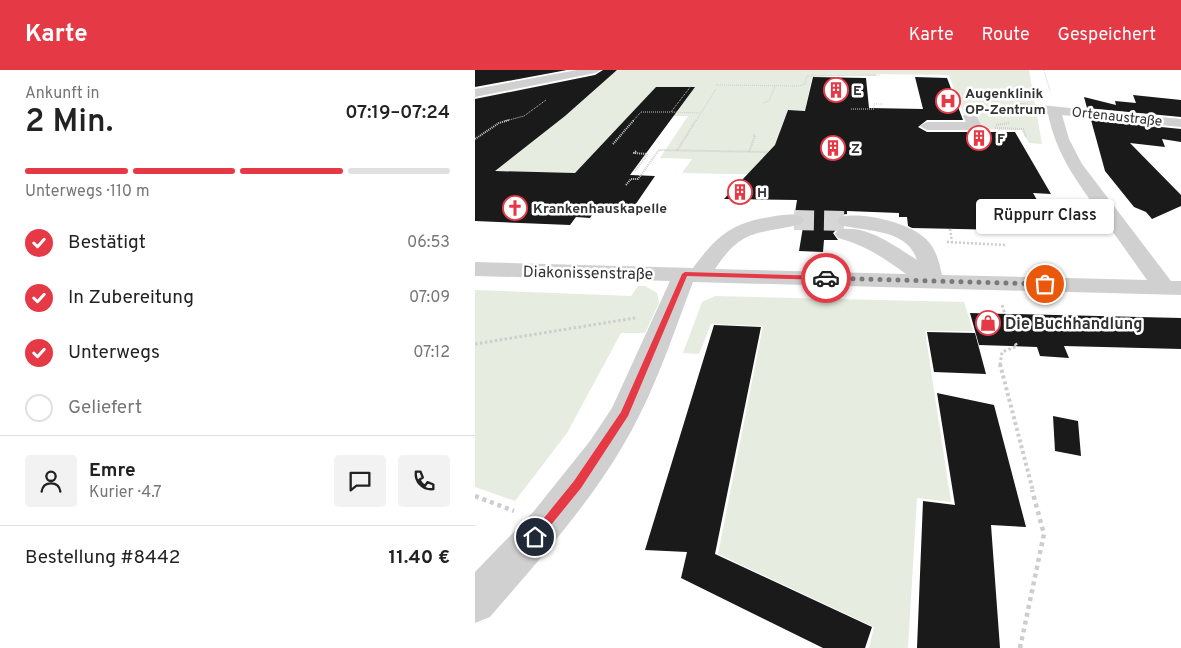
<!DOCTYPE html>
<html lang="de">
<meta charset="utf-8">
<style>
:root{--surface:#fff;--page:#f2f2f2;--text:#222;--muted:#767676;--line:#e0e0e0;--accent:#e63946}
body{margin:0;font-family:Overpass,sans-serif;background:var(--page);color:var(--text);height:100vh;display:flex;flex-direction:column;font-size:19px;white-space:nowrap}
*{box-sizing:border-box;margin:0}
p{font-size:16px;color:var(--muted)}
.icon{flex:none;width:28px;height:28px;fill:none;stroke:currentColor;stroke-width:2;stroke-linecap:round;stroke-linejoin:round}
.map{position:relative;flex:1;overflow:hidden}
.drawer{display:flex;flex-direction:column;background:var(--surface);width:475px}
.drawer>*{flex:none}
.pin{position:absolute;display:grid;place-items:center;width:42px;height:42px;color:#fff;margin:-21px;border:2px solid #fff;border-radius:50%;box-shadow:0 1px 5px #0007}
.courier{position:absolute;display:grid;place-items:center;width:50px;height:50px;margin:-25px;border:4px solid #e63946;border-radius:50%;background:#fff;color:#222;box-shadow:0 1px 6px #0007}
.bubble{position:absolute;height:35px;border-radius:5px;background:var(--surface);box-shadow:0 1px 4px #0004;font-size:16px;font-weight:600;line-height:35px;text-align:center}
.headline em{font-style:normal;font-weight:600}
.headline div{display:flex;flex-direction:column-reverse}
.headline{display:flex;align-items:center;justify-content:space-between;height:85px;padding:0 25px}
h1{font-size:32px;font-weight:600;line-height:38px}
.bar{display:grid;grid-template-columns:repeat(4,1fr);gap:8px 5px;align-content:center;height:60px;padding:0 25px}
.bar i{height:6px;border-radius:4px;background:var(--line)}
.bar .selected{background:var(--accent)}
.bar p{grid-column:span 4}
.line{display:flex;align-items:center;gap:12px;padding:0 25px;border-top:1px solid var(--line)}
.line div{flex:1}
.round{display:grid;place-items:center;flex:none;width:52px;height:52px;border-radius:5px;background:var(--page)}
ol{padding:0 25px;list-style:none}
li{display:flex;align-items:center;gap:15px;height:55px}
li p{margin-inline-start:auto}
li .icon{padding:5px;border-radius:50%;background:var(--accent);color:#fff;stroke-width:4}
li:last-child{color:var(--muted)}
li i{width:28px;height:28px;border:2px solid var(--line);border-radius:50%}
header{display:flex;align-items:center;gap:30px;box-sizing:border-box;height:70px;padding:0 25px;background:var(--accent);color:#fff}
header strong{font-size:24px}
nav{display:flex;gap:28px;margin-inline-start:auto;font-size:18px}
main{display:flex;flex:1;min-height:0}
.map>svg:first-child{display:block}
</style>
<header>
<strong>Karte</strong>
<nav><a>Karte</a><a>Route</a><a>Gespeichert</a></nav>
</header>
<main>
<section class="drawer">
<div class="headline"><div><h1>2 Min.</h1><p>Ankunft in</p></div><em>07:19–07:24</em></div>
<div class="bar"><i class="selected"></i><i class="selected"></i><i class="selected"></i><i></i><p>Unterwegs · 110 m</p></div>
<ol>
<li><svg class="icon" aria-label="check" viewBox="0 0 24 24"><path d="M5 12l5 5 9-10"/></svg>Bestätigt<p>06:53</p></li>
<li><svg class="icon" aria-label="check" viewBox="0 0 24 24"><path d="M5 12l5 5 9-10"/></svg>In Zubereitung<p>07:09</p></li>
<li><svg class="icon" aria-label="check" viewBox="0 0 24 24"><path d="M5 12l5 5 9-10"/></svg>Unterwegs<p>07:12</p></li>
<li><i></i>Geliefert</li>
</ol>
<div class="line" style="height:90px"><a class="round"><svg class="icon" aria-label="person" viewBox="0 0 24 24"><circle cx="12" cy="8" r="4"/><path d="M4 21q1-7 8-7t8 7"/></svg></a><div><b>Emre</b><p>Kurier · 4.7</p></div><a class="round"><svg class="icon" aria-label="chat" viewBox="0 0 24 24"><path d="M4 5h16v11H9l-5 4z"/></svg></a><a class="round"><svg class="icon" aria-label="phone" viewBox="0 0 24 24"><path d="M5 4h4l2 5-3 2q2 4 5 5l2-3 5 2v4C11 20 4 13 5 4z"/></svg></a></div>
<div class="line" style="height:65px"><div>Bestellung #8442</div><b>11.40 €</b></div>
</section>
<div class="map">
<svg width="706" height="578" viewBox="0 0 706 578">
<rect width="100%" height="100%" fill="#fff"/>
<g fill="#e6ecdf">
<path d="M148,0H554L567,74L554,73L547,60L454,58L493,55L474,5L401,4V6L373,5L337,7L331,36H341L339,41L313,40L305,60L307,105L207,103L217,89L185,88L213,46H170L141,77H124L100,103L20,101L47,79L0,76V28Z"/>
<path d="M163,216H170L182,223L184,233L170,263H146L92,363L40,431L0,417V220L156,226Z"/>
<path d="M240,226L489,232L498,261H450L476,432L442,428L433,578H394L399,557L243,484L288,256L236,254L224,284L208,283L227,232Z"/>
</g>
<g fill="#1a1a1a">
<path d="M0,0H92L0,17Z"/>
<path d="M128,0H142L90,46L20,101L100,103L181,17H220L155,105L180,106L156,141H120L115,148L101,147L95,155L0,151V29L120,5Z"/>
<path d="M338,7L391,8L394,38L448,39L440,7L472,8L488,50H452L443,57L452,62H540L576,124L558,123L562,130L557,132L555,138L559,143L570,144L579,161L437,158L433,156L432,147H424V143L372,141V144L365,145L360,151L368,158H363L358,163L363,170H349L348,182L324,181L328,157H322L328,155L331,150L326,144L320,143L322,130L249,129L300,75L313,40L330,41Z"/>
<path d="M658,25L706,30V47L612,38L609,27L641,35L640,31L661,33Z"/>
<path d="M616,50L706,59V72L687,69L690,77L655,73L706,125V136L677,149L671,142L659,137L630,101Z"/>
<path d="M495,243L706,248V279L589,276L594,288L565,286L562,277L504,275Z"/>
<path d="M239,255L286,257L240,484L397,557L390,578H348L206,508L212,482L170,480Z"/>
<path d="M452,262L500,263L511,304L459,302Z"/>
<path d="M462,323L519,335L551,457L516,455L525,578H442L448,431L480,435Z"/>
<path d="M578,346L603,351L606,386L580,381Z"/>
</g>
<g fill="none" stroke-linecap="round" stroke-linejoin="round">
<path stroke="#d6d6d6" stroke-width="20" stroke-dasharray="20 10" stroke-linecap="butt" d="M319,150L372,151"/>
<g stroke="#cdcdcd" stroke-width="1" stroke-dasharray="1 1" stroke-linecap="butt">
<path d="M569,0L575,21"/>
<path d="M241,15L324,16L330,14L332,6L405,5"/>
<path d="M216,16L196,42L225,43"/>
<path d="M501,26L527,27"/>
<path d="M360,32L361,24"/>
<path d="M288,33L294,31L300,16"/>
<path d="M376,39H399V34H408"/>
<path d="M30,51L49,46L71,30"/>
<path d="M158,51L166,42H196"/>
<path d="M221,51L241,19"/>
</g>
<g stroke="#cdcdcd" stroke-width="2" stroke-dasharray="1 1" stroke-linecap="butt">
<path d="M521,55L535,53"/>
<path d="M520,58L548,59L551,67"/>
<path d="M0,69L24,53L34,50"/>
<path d="M138,74L159,50"/>
<path d="M161,81L159,83L172,84"/>
<path d="M202,81L221,50"/>
<path d="M274,82L280,66L278,64"/>
<path d="M160,101L173,84"/>
<path d="M151,115L156,109H163L184,80L293,82"/>
</g>
<g stroke="#cdcdcd" stroke-width="2.5" stroke-dasharray="2 2" stroke-linecap="butt">
<path d="M475,159L477,172"/>
<path d="M472,172L530,175"/>
</g>
<g stroke="#cdcdcd" stroke-width="3" stroke-dasharray="2.5 2.5" stroke-linecap="butt">
<path d="M527,235L530,244"/>
<path d="M0,274L160,248"/>
<path d="M525,295L527,282L542,276L540,273"/>
</g>
<path stroke="#cdcdcd" stroke-width="4" stroke-dasharray="3 3" stroke-linecap="butt" d="M525,294L558,421"/>
<g stroke="#cdcdcd" stroke-width="4.5" stroke-dasharray="4 4" stroke-linecap="butt">
<path d="M0,426L39,441"/>
<path d="M545,578L569,464L557,420"/>
</g>
<g fill="#d0d0d0" fill-rule="evenodd">
<path d="M102,0H126L120,3L0,27V19Z"/>
<path d="M545,33L706,49V57L587,45L594,69L607,94L696,211H706V225L218,212C201,256 186,303 164,346C127,421 69,484 15,547L0,553V502L59,441L115,371L137,338L195,211L0,206V192L218,198C241,167 256,153 295,147C306,145 316,143 326,146L329,150L326,154C283,165 268,157 240,199L431,204C409,188 390,175 363,168L360,164L363,160C390,153 420,176 442,190C432,158 391,162 365,155L362,151L365,147C387,141 435,153 451,169C461,179 464,191 467,205L672,210L626,145L559,141L557,137L559,133L566,131L618,134C596,103 581,81 573,44L540,40L538,37Z"/>
<path d="M495,42L500,43L507,57L505,60H452L445,56L452,52H491L488,46Z"/>
</g>
</g>
<path fill="#e63946" d="M210,202L351,206L354,208L351,210L212,206L153,346L106,418L63,471H56V464L99,411L146,342L207,204Z"/>
<g fill="none" stroke-linecap="round" stroke-linejoin="round">
<path stroke="#7a7a7a" stroke-width="5" stroke-dasharray="0 9" d="M351,208L570,214"/>
</g>
<defs>
<symbol id="building-ring" viewBox="-11 -11 22 22"><circle r="9.5" fill="#fff" stroke="#e63946" stroke-width="1.5"/><path d="M-4-6H4V6H1V3H-1V6H-4ZM-2.5-4.3h1.7v1.8h-1.7ZM.8-4.3h1.7v1.8H.8ZM-2.5-1h1.7V.8h-1.7ZM.8-1h1.7V.8H.8Z" fill="#e63946"/></symbol>
<symbol id="hospital-ring" viewBox="-11 -11 22 22"><circle r="9.5" fill="#fff" stroke="#e63946" stroke-width="1.5"/><path d="M-5-5h3v3.5h4V-5h3V5h-3V1.5h-4V5h-3Z" fill="#e63946"/></symbol>
<symbol id="church-ring" viewBox="-11 -11 22 22"><circle r="9.5" fill="#fff" stroke="#e63946" stroke-width="1.5"/><path d="M-1.2-6h2.4v3.5h3.3v2.4h-3.3V6h-2.4V-.1h-3.3v-2.4h3.3Z" fill="#e63946"/></symbol>
<symbol id="shop-ring" viewBox="-11 -11 22 22"><circle r="9.5" fill="#fff" stroke="#e63946" stroke-width="1.5"/><path d="M-5-2.5h2.3a2.7 3.5 0 0 1 5.4 0H5L5.5 6h-11ZM-1.5-2.5h3a1.5 2.3 0 0 0-3 0Z" fill="#e63946"/></symbol>
</defs>
<g fill-rule="evenodd">
<use href="#building-ring" x="347" y="6" width="28" height="28"/>
<use href="#hospital-ring" x="459" y="17" width="28" height="28"/>
<use href="#building-ring" x="490" y="54" width="28" height="28"/>
<use href="#building-ring" x="344" y="64" width="28" height="28"/>
<use href="#building-ring" x="251" y="108" width="28" height="28"/>
<use href="#church-ring" x="26" y="124" width="28" height="28"/>
<use href="#shop-ring" x="499" y="239" width="28" height="28"/>
</g>
<g text-anchor="middle" stroke-width="5" stroke-linejoin="round" paint-order="stroke">
<g font-size="14" font-weight="bold" fill="#333" stroke="#fff" text-anchor="start">
<text x="378" y="25">E</text>
<text x="490" y="28">Augenklinik<tspan x="490" dy="16">OP-Zentrum</tspan></text>
<text x="522" y="73">F</text>
<text x="376" y="83">Z</text>
<text x="282" y="127">H</text>
<text x="58" y="143">Krankenhauskapelle</text>
</g>
<g font-size="14" fill="#333" stroke="#fff">
<text transform="translate(642 46) rotate(6)" y="5">Ortenaustraße</text>
</g>
<g font-size="16" fill="#333" stroke="#fff">
<text transform="translate(113 202) rotate(1)" y="6">Diakonissenstraße</text>
</g>
<g font-size="16" font-weight="bold" fill="#333" stroke="#fff" text-anchor="start">
<text x="530" y="259">Die Buchhandlung</text>
</g>
</g>
</svg>
<div class="pin" style="left:570px;top:214px;background:#ea580c"><svg class="icon" aria-label="bag" viewBox="0 0 24 24"><path d="M5 8h14l-1 12H6zM9 8a3 3 0 0 1 6 0"/></svg></div>
<div class="pin" style="left:60px;top:467px;background:#1f2937"><svg class="icon" aria-label="home" viewBox="0 0 24 24"><path d="M3 11l9-7 9 7M6 9v11h12V9"/></svg></div>
<div class="courier" style="left:351px;top:208px"><svg class="icon" aria-label="car" viewBox="0 0 24 24"><path d="M5 17H2v-5l4-1 3-4h7l3 4 3 1v5h-3M9 17h6M6 11h13"/><circle cx="7" cy="17" r="2"/><circle cx="17" cy="17" r="2"/></svg></div>
<div class="bubble" style="left:501px;top:129px;width:138px">Rüppurr Class</div>
</div>
</main>
